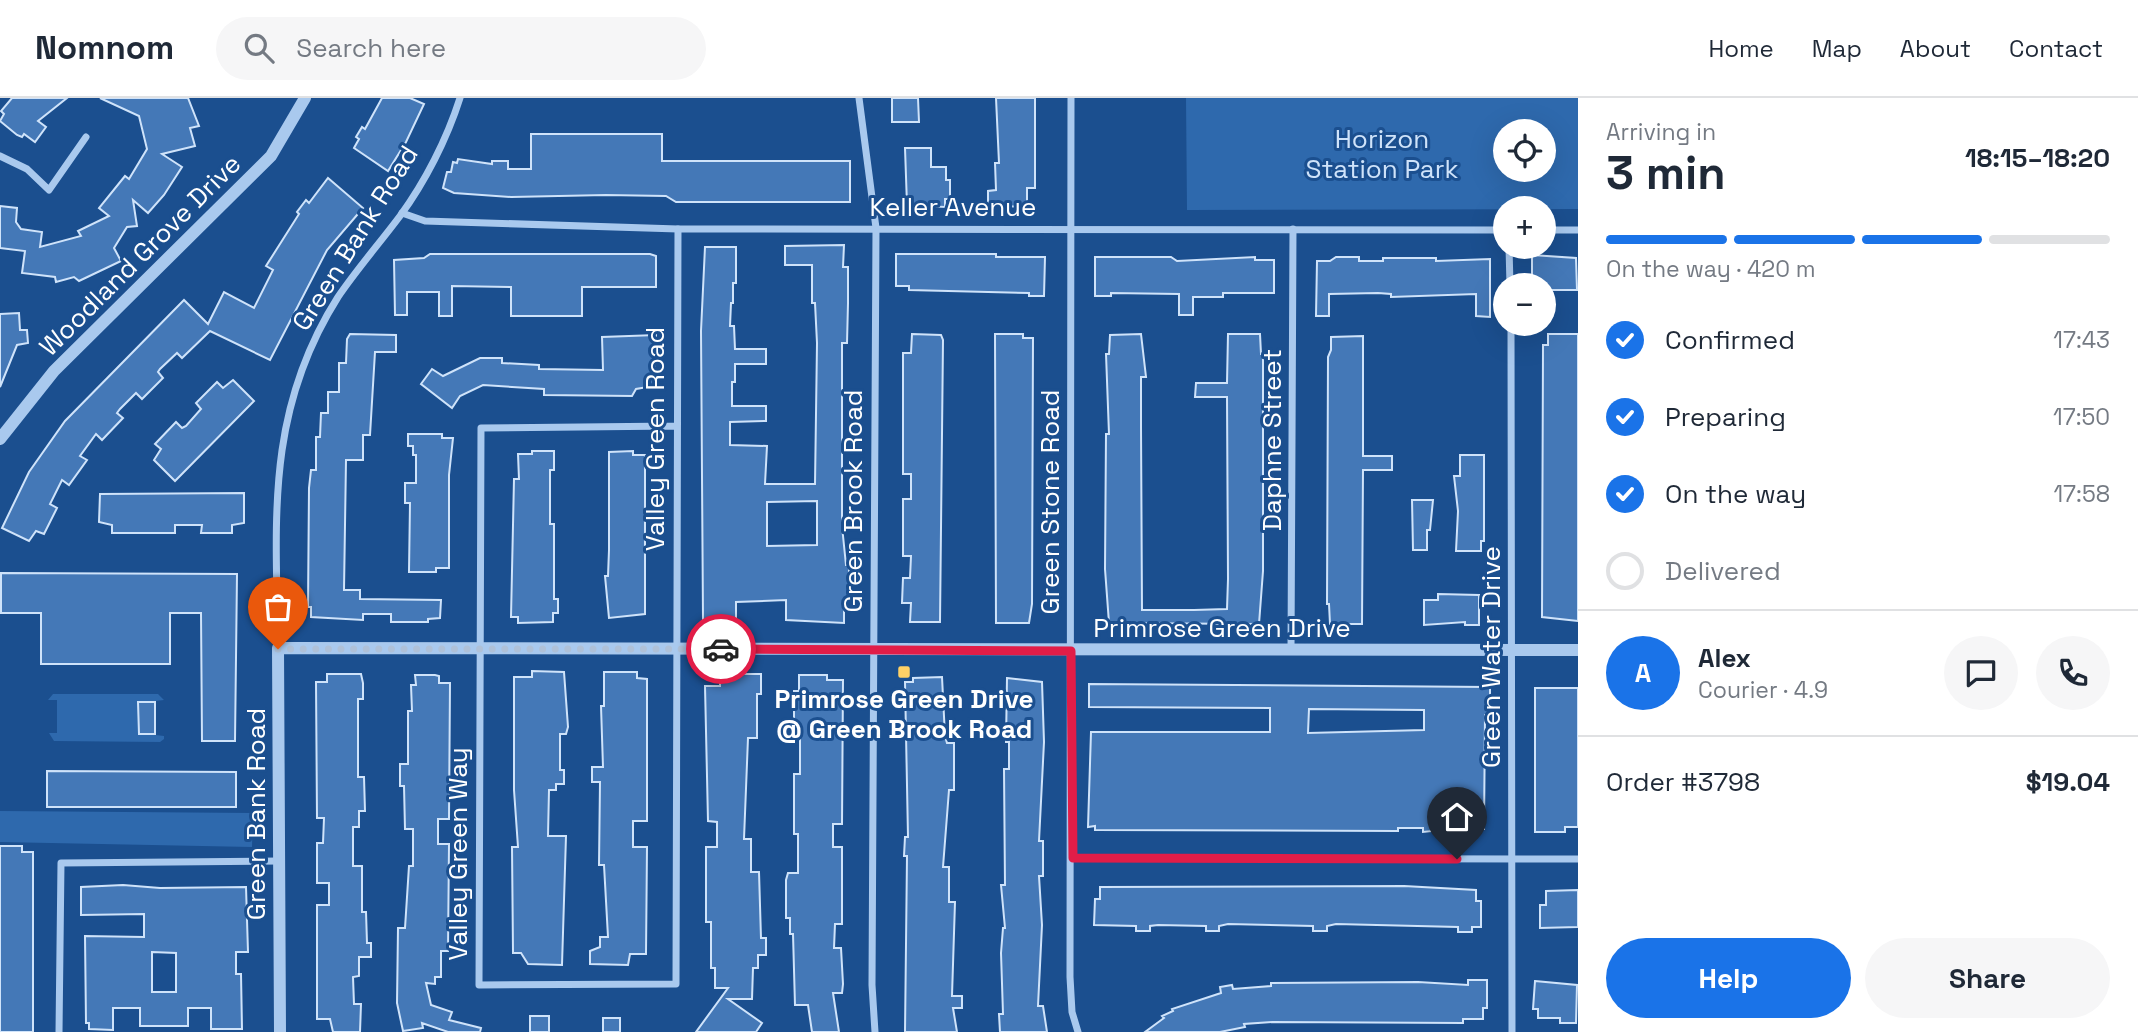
<!DOCTYPE html>
<meta charset="utf-8">
<style>
:root{--surface:#fff;--page:#f6f6f7;--text:#1f2937;--muted:#747a83;--line:#e0e1e3;--accent:#1a73e8}
body{margin:0;font-family:"Space Grotesk",sans-serif;background:var(--page);color:var(--text);height:100vh;display:flex;flex-direction:column;font-size:26px;white-space:nowrap}
*{box-sizing:border-box;margin:0}
p{font-size:23px;color:var(--muted)}
.icon{flex:none;width:38px;height:38px;fill:none;stroke:currentColor;stroke-width:2;stroke-linecap:round;stroke-linejoin:round}
.map{position:relative;flex:1;overflow:hidden}
.details{display:flex;flex-direction:column;background:var(--surface);width:560px}
.details>*{flex:none}
.buttons{position:absolute;left:1493px;top:21px;display:grid;gap:14px}
.buttons a{display:grid;place-items:center;width:63px;height:63px;border-radius:50%;background:var(--surface);box-shadow:0 7px 28px #0002;font-size:35px}
.pin{position:absolute;display:grid;place-items:center;width:60px;height:60px;color:#fff;margin:-72px -30px;border-radius:50% 50% 50% 0;rotate:-45deg;box-shadow:0 0 7px #0007}
.pin .icon{rotate:45deg}
.courier{position:absolute;display:grid;place-items:center;width:70px;height:70px;margin:-35px;border:5px solid #e11d48;border-radius:50%;background:#fff;color:#222;box-shadow:0 2px 9px #0007}
.summary em{font-style:normal;font-weight:700}
.summary div{display:flex;flex-direction:column-reverse}
.summary{display:flex;align-items:center;justify-content:space-between;height:119px;padding:0 28px}
h1{font-size:46px;font-weight:700;line-height:52px}
.bar{display:grid;grid-template-columns:repeat(4,1fr);gap:10px 7px;align-content:center;height:84px;padding:0 28px}
.bar i{height:9px;border-radius:5px;background:var(--line)}
.bar .active{background:var(--accent)}
.bar p{grid-column:span 4}
.line{display:flex;align-items:center;gap:18px;padding:0 28px;border-top:2px solid var(--line)}
.line div{flex:1}
.round{display:grid;place-items:center;flex:none;width:74px;height:74px;border-radius:37px;background:var(--page)}
ol{padding:0 28px;list-style:none}
li{display:flex;align-items:center;gap:21px;height:77px}
li p{margin-inline-start:auto}
li .icon{padding:7px;border-radius:50%;background:var(--accent);color:#fff;stroke-width:4}
li:last-child{color:var(--muted)}
li i{width:38px;height:38px;border:4px solid var(--line);border-radius:50%}
.button{display:flex;gap:14px;margin-top:auto;padding:14px 28px}
.button a{flex:1;height:80px;border-radius:42px;background:var(--accent);color:#fff;font-size:28px;font-weight:700;line-height:80px;text-align:center}
.button a+a{background:var(--page);color:var(--text)}
header{display:flex;align-items:center;gap:42px;box-sizing:border-box;height:98px;padding:0 35px;background:var(--surface);border-bottom:2px solid var(--line)}
header strong{font-size:33px}
nav{display:flex;gap:38px;margin-inline-start:auto;font-size:24px}
.search{width:490px;height:63px;background:var(--page);display:flex;align-items:center;gap:18px;box-sizing:border-box;padding:0 24px;border-radius:38px;color:var(--muted);font-size:26px}
main{display:flex;flex:1;min-height:0}
.map>svg:first-child{display:block}
</style>
<header>
<strong>Nomnom</strong>
<div class="search"><svg class="icon" aria-label="search" viewBox="0 0 24 24"><circle cx="10" cy="10" r="6"/><path d="M15 15l6 6"/></svg>Search here</div>
<nav><a>Home</a><a>Map</a><a>About</a><a>Contact</a></nav>
</header>
<main>
<div class="map">
<svg width="1578" height="934" viewBox="0 0 1578 934">
<rect width="100%" height="100%" fill="#1b4f8f"/>
<g fill="#2e69ad" fill-rule="evenodd">
<path d="M1186,0H1578V111L1187,112ZM1505,33H1544V72H1505Z"/>
<path d="M53,596H158L164,602L138,605L139,635L164,638V641L160,644L54,643L49,635H57V602H48Z"/>
<path d="M0,713L253,715L252,749L0,744Z"/>
</g>
<g fill="#4478b7" stroke="#cfe3fa" stroke-width="2" fill-rule="evenodd">
<path d="M12,0H67L38,23L46,29L35,44L24,36L22,39L17,37L0,23L4,16L1,13Z"/>
<path d="M100,0H188L199,28L190,30L195,48L162,56L182,69L164,97L148,115L133,102L137,128L127,129L114,150L121,163L79,183L74,179L56,184L55,179L22,175L25,153L0,150V108L17,110L16,124L21,131L42,134L40,149L81,138L78,133L109,118L99,110L125,78L129,81L147,51L139,18Z"/>
<path d="M382,0H410L424,6L406,44L388,73L354,50L359,41L356,39L362,29L365,31Z"/>
<path d="M892,0H918L919,24H892Z"/>
<path d="M996,0H1035V90H1027V108L1024,109L988,107V93L996,92L995,65H999Z"/>
<path d="M531,36H662V63H850V104H676L666,98L606,97L511,99L454,95L443,90L447,74H451L453,64L457,65L458,61L492,66V63H508V71H531Z"/>
<path d="M905,50H931V69H946V82H950V101H945V109L907,107Z"/>
<path d="M328,80L363,110L327,152L270,262L210,233L182,260L177,255L160,271L158,274L163,280L142,301L136,295L120,311L117,315L123,320L102,342L96,336L80,358L87,362L69,387L62,382L50,406L57,410L44,436L36,433L29,443L2,430L29,374L65,323L184,202L208,226L224,194L254,210L273,172L266,168L299,116L297,114L306,102L309,105Z"/>
<path d="M844,147L843,169H848V205L847,245H842V428L846,467H849V503H844V525L786,522V502L736,504V522H703L701,233L705,149H736V185H733V205H731L730,228H734L735,251H766V266H735V284H732V308H766V323L730,324V347L767,348L765,386H815L817,245L815,205H812V167H785V148ZM817,403V447L767,448V404Z"/>
<path d="M430,156H650L656,158V189H582V218H511V189L452,188V218H439V194H407V217H395L394,162L424,160Z"/>
<path d="M896,156H996V159H1045L1044,198H1029V195L909,192V188H896Z"/>
<path d="M1532,157L1576,160L1577,192H1544V187H1532Z"/>
<path d="M1095,159H1171L1177,163L1255,159V162H1274V195H1223V199H1193V217H1179V196L1111,195V198H1095Z"/>
<path d="M1336,159H1359V163H1383V160H1436V163L1490,161V219L1476,218V196L1391,199V196L1378,195L1329,196V218H1316L1317,163H1330Z"/>
<path d="M19,215L20,232H27L28,245L17,247L0,289V216Z"/>
<path d="M350,236L396,237V254H375L370,337H363V362H346L344,492H360V501L441,502L440,520L428,521V524H391V516H363V522L311,519V509H308L309,390L311,372H316V339H320L321,315H328V294H339V265H346L347,241Z"/>
<path d="M912,236L941,237L943,242L940,524H910L911,505H902L903,480H910L911,458H903V401H911V376H903V255H911Z"/>
<path d="M995,236H1023V240H1033L1032,506L1029,525H996Z"/>
<path d="M1141,236L1146,279H1141V329L1142,512H1194L1227,511L1228,481L1227,299H1195L1196,285H1227L1228,236H1260L1261,256H1263V473L1259,526L1109,525L1105,471L1106,336H1109L1106,256H1109L1110,237Z"/>
<path d="M1548,236H1578V523L1542,519L1543,247H1548Z"/>
<path d="M656,237L654,288L636,291L632,298L544,297V291L483,287L460,298L452,310L421,286L432,271L443,278L480,260H502V265L539,267V271L603,272L602,239Z"/>
<path d="M1363,238V358H1392V372H1363L1362,526H1330L1329,506H1327L1328,259L1331,252V239Z"/>
<path d="M233,282L254,303L175,383L154,362L161,351L155,346L176,324L182,330L186,328L201,311L196,305L217,284L223,290Z"/>
<path d="M408,336H442V340H453L449,377V470H436V474H409L410,405H405V385H416V357H413V348H408Z"/>
<path d="M532,353H554V372H550V426H554V501H558V515H553V524L518,525V519H511L514,381H519L518,356H532Z"/>
<path d="M633,353V357H645V516L609,520L605,478H608L609,452V354Z"/>
<path d="M1460,357H1484V443H1481V453H1456L1458,413L1454,378H1460Z"/>
<path d="M244,395V425L232,427V435H201L202,427H175V435H112V427L99,424L100,396Z"/>
<path d="M1412,402H1433L1430,432H1427V452H1413Z"/>
<path d="M1,475L237,476L235,643H202L201,515H170V566H41V515H1Z"/>
<path d="M1438,496L1479,497V527H1465V524L1424,527V502H1438Z"/>
<path d="M532,573L564,574L568,629L566,636H560V672H564V686H556V692H549L548,738H566L562,867L528,866L521,855H513L512,749H518L514,692V579H532Z"/>
<path d="M604,574H637V580L647,581V723H633V749H647L646,856H630L628,867L590,866V853L600,849V839H608L604,767H599L600,684H592V669H603L601,608H604Z"/>
<path d="M327,576H361L363,585V601H358V679H364L365,713H359V729H353V768H362V814H366L367,845H371V859H359V878L353,879L354,906H361L360,934H333L330,921H317V807H329V785H317V745H323L324,720H317L316,584H327Z"/>
<path d="M720,576H761V596H757V640H748L744,741H751V774H759L761,840H766V857H758V870H753L752,901H728L762,925L756,934H696L728,890H715V870H711V824H706V749H717V724L708,723L705,588H720Z"/>
<path d="M415,577H435L439,578V585H450L449,721H438V746H449L448,853H441V879H435V886L426,885L431,907L452,914L449,922L481,930L480,934H448L422,925L423,930L403,933L397,905L398,830H405L409,768H413V731H405L404,688H400V666H408V613H412L411,587H416Z"/>
<path d="M799,577H827V582H843L842,726H833V749H842V826H835L834,850H841L843,886L842,895H833L839,934H812L808,907H795L793,836H790V820H786V782L788,775H798V736H794V676H800V640H787V622H794V593H799Z"/>
<path d="M942,579L945,638L947,645H954V692H949L943,769H949V804H955L952,898H962V910H953L957,934H905L907,758H904L905,739H908L905,584H913V580Z"/>
<path d="M1007,580L1042,584L1044,644L1039,743H1043V778H1039L1042,827L1038,908H1043L1047,934H1000L999,916H1003L1001,855L1003,830H1005L1001,787H1005L1004,671H1009V644H1006Z"/>
<path d="M1089,586L1490,589V617H1485L1484,731H1476V734H1461V730L1423,734V730H1398V733L1095,732V728L1088,729L1091,634H1270V610L1089,609ZM1309,611L1424,612V632L1308,635Z"/>
<path d="M1535,590H1578V729H1565V734H1535Z"/>
<path d="M138,604H155V636H139Z"/>
<path d="M47,673L236,674V709H47Z"/>
<path d="M0,748H22V754H33V934H0Z"/>
<path d="M123,787L160,790L246,789L248,854H236V876H241L242,931H211V910H188V928H140V910H113V932L89,931V925H86L85,838L144,839V816L81,817V789ZM152,854L176,855V894H152Z"/>
<path d="M1404,788L1476,792V803H1481V829H1472V834H1458V829L1336,826L1327,828V833H1313V828L1228,826L1219,828V833H1206V828L1158,827L1150,828V833H1136V828L1094,827L1095,801H1100V789Z"/>
<path d="M1578,792V829L1540,830V807H1546V793Z"/>
<path d="M1468,882H1487V910H1483V921H1463V925L1272,924L1244,926L1245,929L1220,934H1145L1164,920L1162,918L1173,913L1172,911L1221,895L1220,889L1232,887L1233,891L1271,888V885L1418,884L1468,887Z"/>
<path d="M1535,883L1577,887L1576,925H1560V920H1538V911H1533Z"/>
<rect x="530" y="918" width="19" height="16"/>
<rect x="603" y="920" width="17" height="14"/>
</g>
<g fill="none" stroke-linecap="round" stroke-linejoin="round">
<g stroke="#a9c9ee" stroke-width="7">
<path d="M859,0L876,130L872,887L875,934"/>
<path d="M1071,0L1070,879L1072,914L1078,934"/>
<path d="M0,58L27,71L49,92L86,39"/>
<path d="M402,115L425,123L678,131L1505,132"/>
<path d="M1544,132H1578"/>
<path d="M1509,149L1510,187"/>
<path d="M1511,226L1512,934"/>
<path d="M676,328L481,330L479,887L676,886L678,131"/>
<path d="M278,550C276,422 265,314 338,199C357,171 379,146 400,118C425,84 447,41 460,0"/>
<path d="M1291,552L1293,131"/>
<path d="M1073,760L1578,761"/>
<path d="M59,934L61,765L279,763"/>
</g>
<g stroke="#a9c9ee" stroke-width="12">
<path d="M0,341L54,273L271,58L305,0"/>
<path d="M280,934L278,550L1578,552"/>
</g>
</g>
<g fill="none" stroke-linecap="round" stroke-linejoin="round">
<path stroke="#afc1d8" stroke-width="7" stroke-dasharray="0 12.6" d="M278,551H721"/>
<path stroke="#e11d48" stroke-width="9" d="M721,551L1071,553L1073,760L1457,761"/>
</g>
<rect fill="#ffd166" stroke="#1b4f8f" stroke-width="2.5" x="897" y="567" width="14" height="14" rx="3.5"/>
<g text-anchor="middle" stroke-width="6" stroke-linejoin="round" paint-order="stroke">
<g font-size="26" fill="#cfe3fa" stroke="#1b4f8f">
<text x="1382" y="50">Horizon<tspan x="1382" dy="30">Station Park</tspan></text>
</g>
<g font-size="26" fill="#fff" stroke="#1b4f8f">
<text x="953" y="118">Keller Avenue</text>
<text transform="translate(355 140) rotate(-58)" y="9">Green Bank Road</text>
<text transform="translate(140 157) rotate(-45)" y="9">Woodland Grove Drive</text>
<text transform="translate(655 341) rotate(-90)" y="9">Valley Green Road</text>
<text transform="translate(1272 342) rotate(-90)" y="9">Daphne Street</text>
<text transform="translate(853 403) rotate(-90)" y="9">Green Brook Road</text>
<text transform="translate(1050 404) rotate(-90)" y="9">Green Stone Road</text>
<text x="1222" y="539">Primrose Green Drive</text>
<text transform="translate(1491 559) rotate(-90)" y="9">Green Water Drive</text>
<text transform="translate(256 716) rotate(-90)" y="9">Green Bank Road</text>
<text transform="translate(458 756) rotate(-90)" y="9">Valley Green Way</text>
</g>
<g font-size="26" font-weight="bold" fill="#fff" stroke="#1b4f8f">
<text x="904" y="610">Primrose Green Drive<tspan x="904" dy="30">@ Green Brook Road</tspan></text>
</g>
</g>
</svg>
<div class="buttons">
<a><svg class="icon" aria-label="locate" viewBox="0 0 24 24"><circle cx="12" cy="12" r="6"/><path d="M12 2v4M12 18v4M2 12h4M18 12h4"/></svg></a>
<a>+</a>
<a>−</a>
</div>
<div class="pin" style="left:278px;top:551px;background:#ea580c"><svg class="icon" aria-label="bag" viewBox="0 0 24 24"><path d="M5 8h14l-1 12H6zM9 8a3 3 0 0 1 6 0"/></svg></div>
<div class="pin" style="left:1457px;top:761px;background:#1f2937"><svg class="icon" aria-label="home" viewBox="0 0 24 24"><path d="M3 11l9-7 9 7M6 9v11h12V9"/></svg></div>
<div class="courier" style="left:721px;top:551px"><svg class="icon" aria-label="car" viewBox="0 0 24 24"><path d="M5 17H2v-5l4-1 3-4h7l3 4 3 1v5h-3M9 17h6M6 11h13"/><circle cx="7" cy="17" r="2"/><circle cx="17" cy="17" r="2"/></svg></div>
</div>
<section class="details">
<div class="summary"><div><h1>3 min</h1><p>Arriving in</p></div><em>18:15–18:20</em></div>
<div class="bar"><i class="active"></i><i class="active"></i><i class="active"></i><i></i><p>On the way · 420 m</p></div>
<ol>
<li><svg class="icon" aria-label="check" viewBox="0 0 24 24"><path d="M5 12l5 5 9-10"/></svg>Confirmed<p>17:43</p></li>
<li><svg class="icon" aria-label="check" viewBox="0 0 24 24"><path d="M5 12l5 5 9-10"/></svg>Preparing<p>17:50</p></li>
<li><svg class="icon" aria-label="check" viewBox="0 0 24 24"><path d="M5 12l5 5 9-10"/></svg>On the way<p>17:58</p></li>
<li><i></i>Delivered</li>
</ol>
<div class="line" style="height:126px"><b class="round" style="background:var(--accent);color:#fff">A</b><div><b>Alex</b><p>Courier · 4.9</p></div><a class="round"><svg class="icon" aria-label="chat" viewBox="0 0 24 24"><path d="M4 5h16v11H9l-5 4z"/></svg></a><a class="round"><svg class="icon" aria-label="phone" viewBox="0 0 24 24"><path d="M5 4h4l2 5-3 2q2 4 5 5l2-3 5 2v4C11 20 4 13 5 4z"/></svg></a></div>
<div class="line" style="height:91px"><div>Order #3798</div><b>$19.04</b></div>
<div class="button"><a>Help</a><a>Share</a></div>
</section>
</main>
